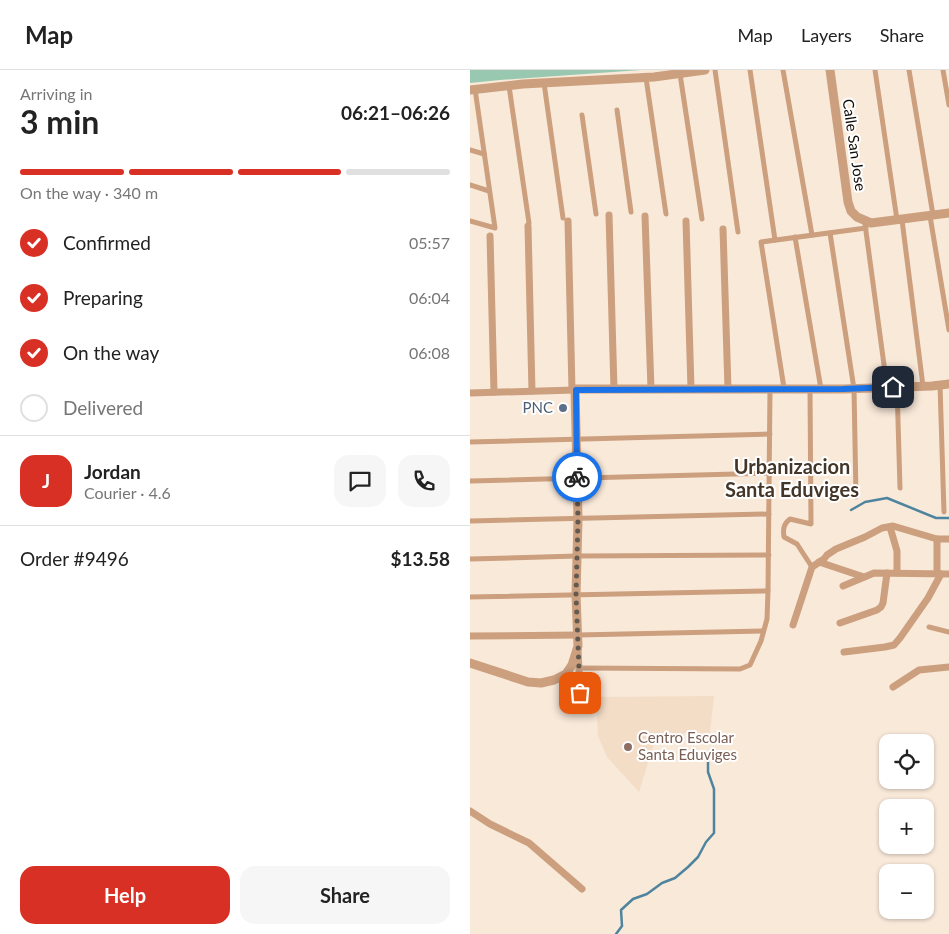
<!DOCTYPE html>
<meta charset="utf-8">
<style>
:root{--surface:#fff;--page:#f6f6f6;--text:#222;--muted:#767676;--line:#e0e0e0;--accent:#d93025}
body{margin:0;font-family:Lato,sans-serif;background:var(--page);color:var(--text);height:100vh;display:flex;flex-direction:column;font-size:19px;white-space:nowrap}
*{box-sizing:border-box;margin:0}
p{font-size:16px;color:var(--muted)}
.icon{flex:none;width:28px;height:28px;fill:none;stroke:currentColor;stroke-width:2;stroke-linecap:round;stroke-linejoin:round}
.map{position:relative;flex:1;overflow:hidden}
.drawer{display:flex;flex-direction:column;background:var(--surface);width:470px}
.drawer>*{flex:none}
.controls{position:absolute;left:409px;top:664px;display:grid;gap:10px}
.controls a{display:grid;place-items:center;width:55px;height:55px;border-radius:10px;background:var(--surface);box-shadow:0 1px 4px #0004;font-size:25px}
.pin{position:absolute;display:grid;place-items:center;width:42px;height:42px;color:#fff;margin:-21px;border-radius:10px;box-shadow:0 2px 8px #0006}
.courier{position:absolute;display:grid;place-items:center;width:50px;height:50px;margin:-25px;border:4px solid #1a73e8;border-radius:50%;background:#fff;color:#222;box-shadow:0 1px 6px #0007}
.overview em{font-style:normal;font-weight:700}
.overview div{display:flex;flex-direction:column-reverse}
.overview{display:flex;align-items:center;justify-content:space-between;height:85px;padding:0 20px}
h1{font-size:32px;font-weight:700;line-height:38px}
.bar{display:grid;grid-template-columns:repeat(4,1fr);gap:8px 5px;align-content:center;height:60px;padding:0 20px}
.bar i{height:6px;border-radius:4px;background:var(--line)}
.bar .current{background:var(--accent)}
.bar p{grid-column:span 4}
.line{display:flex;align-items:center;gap:12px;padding:0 20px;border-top:1px solid var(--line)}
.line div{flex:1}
.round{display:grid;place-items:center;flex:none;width:52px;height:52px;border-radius:15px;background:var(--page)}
ol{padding:0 20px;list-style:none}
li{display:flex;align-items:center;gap:15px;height:55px}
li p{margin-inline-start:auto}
li .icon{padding:5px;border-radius:50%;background:var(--accent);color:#fff;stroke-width:4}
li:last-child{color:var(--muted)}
li i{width:28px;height:28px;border:2px solid var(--line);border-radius:50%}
.cta{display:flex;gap:10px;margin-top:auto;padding:10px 20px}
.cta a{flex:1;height:58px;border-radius:15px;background:var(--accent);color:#fff;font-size:20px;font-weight:700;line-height:58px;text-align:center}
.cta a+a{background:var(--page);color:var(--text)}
header{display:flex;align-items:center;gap:30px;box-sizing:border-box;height:70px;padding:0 25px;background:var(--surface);border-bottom:1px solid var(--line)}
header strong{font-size:24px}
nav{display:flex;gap:28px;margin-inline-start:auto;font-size:18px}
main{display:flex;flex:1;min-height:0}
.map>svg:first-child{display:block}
</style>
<header>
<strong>Map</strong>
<nav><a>Map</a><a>Layers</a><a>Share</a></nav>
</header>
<main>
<section class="drawer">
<div class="overview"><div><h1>3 min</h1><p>Arriving in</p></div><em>06:21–06:26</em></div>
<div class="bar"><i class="current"></i><i class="current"></i><i class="current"></i><i></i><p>On the way · 340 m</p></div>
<ol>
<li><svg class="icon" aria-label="check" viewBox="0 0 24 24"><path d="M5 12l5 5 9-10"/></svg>Confirmed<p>05:57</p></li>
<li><svg class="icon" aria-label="check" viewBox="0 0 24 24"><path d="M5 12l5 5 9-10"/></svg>Preparing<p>06:04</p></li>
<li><svg class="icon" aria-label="check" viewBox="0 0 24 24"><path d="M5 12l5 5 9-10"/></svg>On the way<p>06:08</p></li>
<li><i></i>Delivered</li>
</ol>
<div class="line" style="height:90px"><b class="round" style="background:var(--accent);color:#fff">J</b><div><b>Jordan</b><p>Courier · 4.6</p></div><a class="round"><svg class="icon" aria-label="chat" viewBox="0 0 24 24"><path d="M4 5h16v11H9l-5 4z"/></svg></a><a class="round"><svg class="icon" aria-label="phone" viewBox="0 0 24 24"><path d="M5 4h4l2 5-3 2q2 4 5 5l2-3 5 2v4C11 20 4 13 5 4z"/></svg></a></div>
<div class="line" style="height:65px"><div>Order #9496</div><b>$13.58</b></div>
<div class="cta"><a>Help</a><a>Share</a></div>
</section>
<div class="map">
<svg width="479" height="864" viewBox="0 0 479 864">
<rect width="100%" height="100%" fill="#f9e9d9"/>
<path fill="#f3ddc7" d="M244,626L240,663L187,664L169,722L137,687L128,666L126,627Z"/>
<path fill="#98c9b0" d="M0,0H171L30,10L0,13Z"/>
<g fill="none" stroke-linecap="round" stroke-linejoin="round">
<g stroke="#4f849e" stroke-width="2.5">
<path d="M381,440L395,432L417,428L466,448H479"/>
<path d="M146,864L152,856L151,840L163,829L177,824L192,813L205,808L218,797L228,787L236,772L244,763V719L238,702V691L242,681"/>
</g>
<g stroke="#cc9f7f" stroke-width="5">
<path d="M245,0L268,162"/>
<path d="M280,0L305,170"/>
<path d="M313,0L342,165"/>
<path d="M405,0L427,150"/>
<path d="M439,0L463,145"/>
<path d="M473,0L479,35"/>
<path d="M210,4L232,149"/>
<path d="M176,8L196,144"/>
<path d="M74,13L93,148"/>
<path d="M39,16L59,153"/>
<path d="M147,40L161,142"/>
<path d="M112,45L126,144"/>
<path d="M0,80L14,84"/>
<path d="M0,115L19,121"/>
<path d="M460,146L479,260"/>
<path d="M432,150L453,316"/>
<path d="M0,151L25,158L5,19"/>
<path d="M395,154L417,317"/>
<path d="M360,163L384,319L386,427"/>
<path d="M325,167L351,319"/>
<path d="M470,315L474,442"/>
<path d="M427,317L430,418"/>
<path d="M314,318L291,172L396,158"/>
<path d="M340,319L341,454L320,449C313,454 313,460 314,467L327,474L342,497"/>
<path d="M0,372L300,364"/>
<path d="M0,411L299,403"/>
<path d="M0,451L299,444"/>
<path d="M0,489L107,486L299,485"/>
<path d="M0,527L298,521"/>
<path d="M459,557L479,562"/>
<path d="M108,565L293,561"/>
<path d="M109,598L270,599L280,595L291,571L297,549L298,521L300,318"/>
</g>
<g stroke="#cc9f7f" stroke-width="7">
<path d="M139,145L144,319"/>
<path d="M175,146L181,319"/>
<path d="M98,151L102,320"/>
<path d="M216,151L221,319"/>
<path d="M58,156L62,321"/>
<path d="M253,159L258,319"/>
<path d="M20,166L24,322"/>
<path d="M0,323L105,320"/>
<path d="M420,457L427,481V503"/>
<path d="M349,492L394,507"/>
<path d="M467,504V469"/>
<path d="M373,516L404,503L479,504"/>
<path d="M370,553L407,540L411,537L413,533L417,503"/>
<path d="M323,555L342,497L354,489L357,485L366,479L395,467L412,458L423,456L467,469H479"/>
<path d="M0,566L108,565"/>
<path d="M108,579L110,623"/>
<path d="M374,582L415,577L424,575L430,568L458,528L471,504"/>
<path d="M423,617L449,600L479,597"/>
<path d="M0,741L20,754L59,773L112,819"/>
</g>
<g stroke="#cc9f7f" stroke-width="9">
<path d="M360,0L378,132L381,141L387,147L401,153L479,143"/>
<path d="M0,20L53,14L184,7L235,0"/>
<path d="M0,593L58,612L71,613L84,610L96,604L102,595L108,576L106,525L108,449L105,319H373L462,316L479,314"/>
</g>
</g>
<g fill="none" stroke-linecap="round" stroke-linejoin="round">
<path stroke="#625950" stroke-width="5" stroke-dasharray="0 9" d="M107,407L108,449L106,525L110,623"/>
<path stroke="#1a73e8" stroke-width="6" d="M107,407L106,320L373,319L423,317"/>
</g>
<circle fill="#5c6f8a" stroke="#fff" stroke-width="2" cx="93" cy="338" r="5"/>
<circle fill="#8d6e63" stroke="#fff" stroke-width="2" cx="158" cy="677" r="5"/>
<g text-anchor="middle" stroke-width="4" stroke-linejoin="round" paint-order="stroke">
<g font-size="15" fill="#110c07" stroke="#fff">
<text transform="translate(384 75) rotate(82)" y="5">Calle San Jose</text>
</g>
<g font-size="15" fill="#4e5e75" stroke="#fff" text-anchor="end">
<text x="83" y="343">PNC</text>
</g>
<g font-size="15" fill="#785e54" stroke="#fff" text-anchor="start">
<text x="168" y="673">Centro Escolar<tspan x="168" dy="17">Santa Eduviges</tspan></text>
</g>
<g font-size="20" font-weight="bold" fill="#433629" stroke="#fff">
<text x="322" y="404">Urbanizacion<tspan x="322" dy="23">Santa Eduviges</tspan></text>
</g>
</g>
</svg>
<div class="controls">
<a><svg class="icon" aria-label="locate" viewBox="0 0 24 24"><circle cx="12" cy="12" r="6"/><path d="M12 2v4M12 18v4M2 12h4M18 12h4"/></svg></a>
<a>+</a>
<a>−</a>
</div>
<div class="pin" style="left:110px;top:623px;background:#ea580c"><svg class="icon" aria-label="bag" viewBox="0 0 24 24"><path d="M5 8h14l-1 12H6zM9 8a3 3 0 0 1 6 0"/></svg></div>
<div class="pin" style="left:423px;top:317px;background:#1f2937"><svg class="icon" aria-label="home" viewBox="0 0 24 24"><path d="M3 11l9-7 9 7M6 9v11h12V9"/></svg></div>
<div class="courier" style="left:107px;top:407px"><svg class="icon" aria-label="bike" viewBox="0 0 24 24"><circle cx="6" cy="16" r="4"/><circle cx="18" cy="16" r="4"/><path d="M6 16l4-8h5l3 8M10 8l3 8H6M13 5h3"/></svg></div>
</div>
</main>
